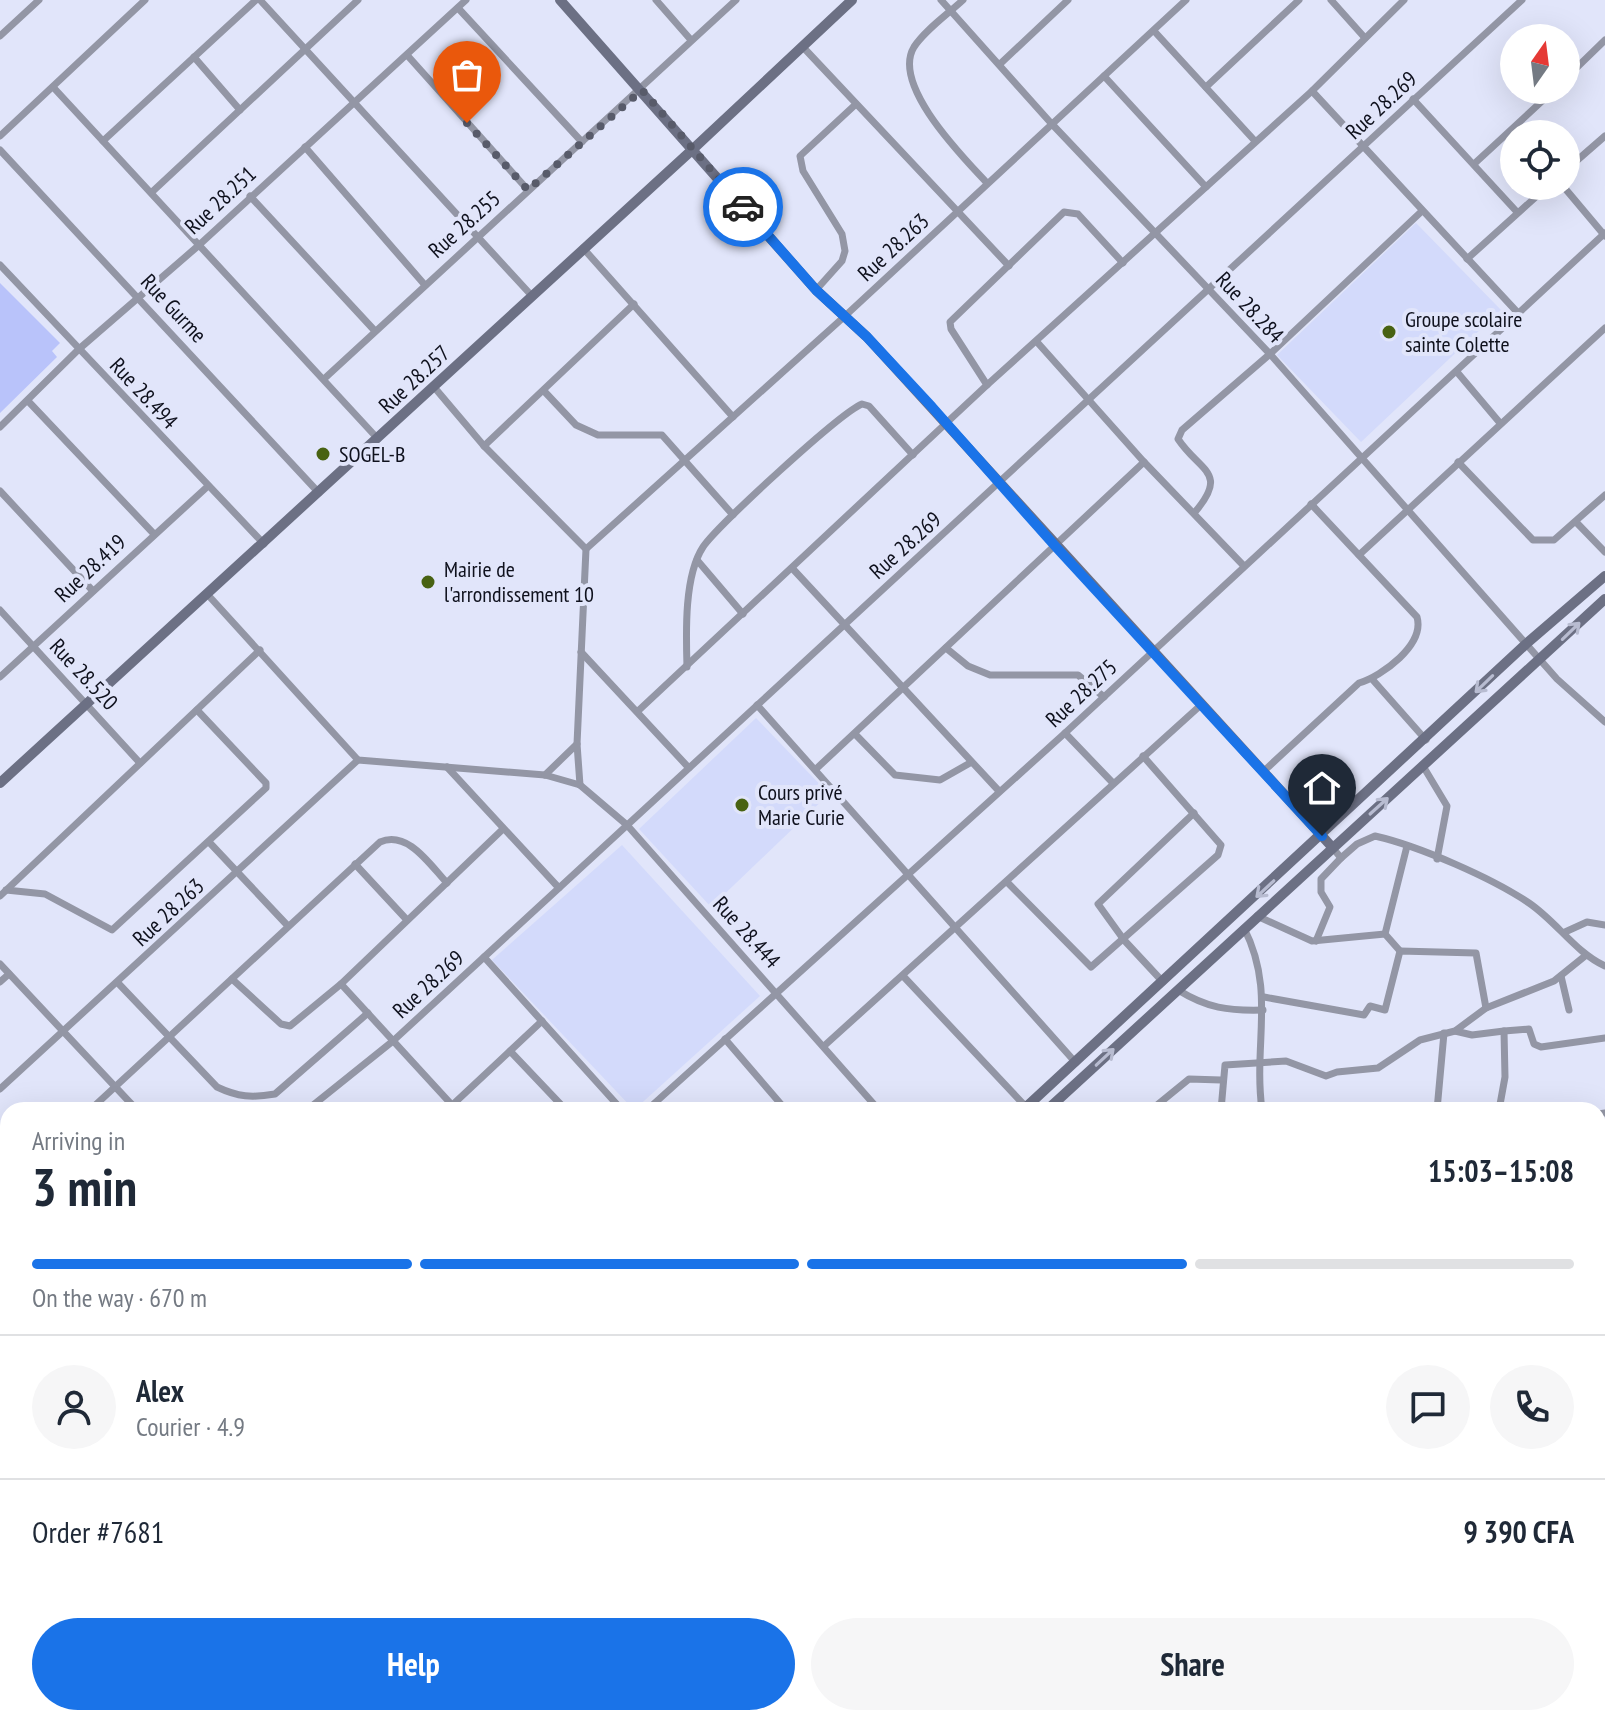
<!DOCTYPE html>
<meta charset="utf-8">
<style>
:root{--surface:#fff;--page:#f6f6f7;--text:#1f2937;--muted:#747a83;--line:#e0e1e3;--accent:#1a73e8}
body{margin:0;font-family:"PT Sans Narrow",sans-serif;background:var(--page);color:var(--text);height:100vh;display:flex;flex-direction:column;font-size:30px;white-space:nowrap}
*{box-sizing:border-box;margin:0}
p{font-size:26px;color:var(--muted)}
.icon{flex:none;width:44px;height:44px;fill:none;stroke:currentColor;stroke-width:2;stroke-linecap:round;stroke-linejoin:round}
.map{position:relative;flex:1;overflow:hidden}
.side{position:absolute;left:0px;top:1102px;width:1606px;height:624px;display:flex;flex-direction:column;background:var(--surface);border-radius:24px 24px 0 0;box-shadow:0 8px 32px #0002}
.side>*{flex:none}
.needle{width:52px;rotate:14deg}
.tools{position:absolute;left:1500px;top:24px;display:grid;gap:16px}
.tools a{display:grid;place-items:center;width:80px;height:80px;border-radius:50%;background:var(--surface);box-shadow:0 8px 32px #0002;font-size:40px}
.pin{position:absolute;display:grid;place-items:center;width:68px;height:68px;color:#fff;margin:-82px -34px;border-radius:50% 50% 50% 0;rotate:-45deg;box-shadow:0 0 8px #0007}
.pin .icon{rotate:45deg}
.courier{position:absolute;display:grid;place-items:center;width:80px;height:80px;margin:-40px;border:6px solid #1a73e8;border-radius:50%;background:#fff;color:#222;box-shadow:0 2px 10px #0007}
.summary em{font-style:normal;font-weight:700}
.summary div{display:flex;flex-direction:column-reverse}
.summary{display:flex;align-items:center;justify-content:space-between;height:136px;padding:0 32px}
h1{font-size:52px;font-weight:700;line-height:60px}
.bar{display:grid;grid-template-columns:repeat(4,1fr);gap:12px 8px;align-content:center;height:96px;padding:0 32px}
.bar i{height:10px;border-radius:6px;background:var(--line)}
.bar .on{background:var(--accent)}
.bar p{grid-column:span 4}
.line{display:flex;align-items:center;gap:20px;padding:0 32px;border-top:2px solid var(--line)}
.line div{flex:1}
.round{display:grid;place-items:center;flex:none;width:84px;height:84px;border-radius:42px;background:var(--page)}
.action{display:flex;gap:16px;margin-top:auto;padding:16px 32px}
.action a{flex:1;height:92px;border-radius:48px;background:var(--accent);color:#fff;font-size:32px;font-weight:700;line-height:92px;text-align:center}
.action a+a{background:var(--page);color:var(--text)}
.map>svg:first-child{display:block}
</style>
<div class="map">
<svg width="1605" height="1726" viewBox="0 0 1605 1726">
<rect width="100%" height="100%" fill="#e1e5fa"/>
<g fill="#d3dafb">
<path d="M1416,223L1501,310L1361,442L1277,355Z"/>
<path d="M756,718L829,794L711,907L639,829Z"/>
<path d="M622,845L760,996L634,1110L492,960Z"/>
</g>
<path fill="#b9c3fa" d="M0,283L60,343L52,351L57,357L0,413Z"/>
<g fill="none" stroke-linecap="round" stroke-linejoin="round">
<g stroke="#9396a5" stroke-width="7">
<path d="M260,0L532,296"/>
<path d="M656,0L691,40"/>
<path d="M941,0L1050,122L1270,354L1557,679L1605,722"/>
<path d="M963,0C948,14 925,30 914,47C891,85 963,157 986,182"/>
<path d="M1331,0L1365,38"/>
<path d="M458,8L582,142"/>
<path d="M1155,32L1254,140"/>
<path d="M0,36L39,0"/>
<path d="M802,46L1009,266"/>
<path d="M407,55L528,190"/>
<path d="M194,57L240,110"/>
<path d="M1000,64L1068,0"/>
<path d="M1104,76L1206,187"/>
<path d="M1566,78L1605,40"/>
<path d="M53,87L378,439"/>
<path d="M1206,87L1299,0"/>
<path d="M1312,91L1518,313"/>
<path d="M1413,99L1517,212"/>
<path d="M0,136L145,0"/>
<path d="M103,141L256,0"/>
<path d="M305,147L424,284"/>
<path d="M0,150L319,493"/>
<path d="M1474,164L1554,90"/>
<path d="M1566,170L1605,136"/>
<path d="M1563,186L1605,236"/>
<path d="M152,192L358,0"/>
<path d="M250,196L375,331"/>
<path d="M583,248L733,417"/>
<path d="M1467,259L1548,186"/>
<path d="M0,265L264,544"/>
<path d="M816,290L842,261L845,251L842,234L803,171L800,156L856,104"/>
<path d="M1037,342L1144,462L1243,565"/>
<path d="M1457,372L1500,423"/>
<path d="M325,378L736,0"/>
<path d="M987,385L951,329L950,322L1064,212L1078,214L1123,263"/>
<path d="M434,387L484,446L586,549L577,744L580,785"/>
<path d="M544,391L576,425L598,435H662L733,515"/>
<path d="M28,401L154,534"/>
<path d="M0,427L79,349L198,246L466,0"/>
<path d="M484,446L634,304"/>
<path d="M1458,462L1533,540H1554L1605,495"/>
<path d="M0,491L93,591"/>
<path d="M1195,512C1229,472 1200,472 1178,439L1182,430L1270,354L1422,211"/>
<path d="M1576,522L1605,552"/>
<path d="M586,549L845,316L1186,0"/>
<path d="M1359,555L1605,328"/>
<path d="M697,560L743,614"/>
<path d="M792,568L998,790"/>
<path d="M208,595L358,760L545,775L580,785L627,825L879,1110"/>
<path d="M0,610L140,763"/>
<path d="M946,648L968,666L990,675H1078L1104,697"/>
<path d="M581,652L689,768"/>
<path d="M687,667C686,633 684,576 703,547C717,526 840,413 862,404L869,406L913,455"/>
<path d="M0,677L207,487"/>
<path d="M1372,679L1426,740"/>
<path d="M757,705L1076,1063"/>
<path d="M638,711L987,385L1312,91L1404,0"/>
<path d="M1065,733L1112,782"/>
<path d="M855,734L895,775L940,780L970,763"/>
<path d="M1423,766L1447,806L1437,859"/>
<path d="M447,767L559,888"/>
<path d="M816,769L1144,462"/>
<path d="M1265,770L1359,683C1382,676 1425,645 1417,617L1311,504"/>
<path d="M545,775L577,744"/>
<path d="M209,842L288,926"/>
<path d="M1332,847L1341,858L1357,844L1375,836C1419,846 1492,878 1529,903C1557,922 1575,952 1605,966"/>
<path d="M355,864L407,920"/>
<path d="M1007,882L1091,967L1218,855L1221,845L1143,756"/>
<path d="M6,890L45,894L112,930L266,788V783L197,710"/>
<path d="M0,896L260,650"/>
<path d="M1257,916L1312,941L1385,934"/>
<path d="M1244,928C1276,991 1253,1043 1262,1110"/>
<path d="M1565,932L1587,922L1605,925"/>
<path d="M1316,941L1330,907L1321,892V879L1341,858"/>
<path d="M1400,951L1385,934L1407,846"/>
<path d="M484,957L622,1110"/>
<path d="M0,964L137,1110"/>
<path d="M1561,976L1569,1010"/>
<path d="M904,977L1026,1107"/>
<path d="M232,979L281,1024L290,1026L341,984L503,829"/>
<path d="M0,982L9,974"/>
<path d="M1163,982L1124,940L1098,904L1194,813"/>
<path d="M118,983L217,1087C238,1097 252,1098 275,1094L368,1013"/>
<path d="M341,984L452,1105"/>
<path d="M1178,990C1207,1008 1228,1011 1263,1010"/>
<path d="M1264,997L1364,1015L1370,1006L1385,1010L1400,951L1476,953L1486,1008"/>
<path d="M1455,1031L1472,1035L1504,1031L1505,1077L1499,1110"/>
<path d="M1504,1031L1529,1029L1534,1044L1541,1047L1605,1038"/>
<path d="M725,1039L786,1110"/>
<path d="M824,1046L1202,704"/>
<path d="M510,1051L566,1110"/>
<path d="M0,1089L358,760"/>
<path d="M1261,1106L1281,1110"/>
<path d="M1437,1106L1471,1110"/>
<path d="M90,1110L380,842C408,830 430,865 447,883"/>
<path d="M307,1110L393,1041L1522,0"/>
<path d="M447,1110L542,1021"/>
<path d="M647,1110L1065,733L1605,233"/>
<path d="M1151,1110L1189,1079L1221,1080"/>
<path d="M1221,1110L1225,1065L1286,1061L1326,1076L1337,1072L1378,1068L1420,1040L1455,1031L1486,1008L1554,981L1585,956"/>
<path d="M1437,1110L1444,1033"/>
<path d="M1598,1114L1605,1113"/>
<path d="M1603,1149L1602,1202L1605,1208"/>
<path d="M0,1157L8,1166"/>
<path d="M0,1192L8,1185"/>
<path d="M0,1236L8,1245"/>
<path d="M1598,1299L1605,1300"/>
<path d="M0,1357L8,1366"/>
<path d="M1598,1361L1601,1370"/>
<path d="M0,1396L8,1388"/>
<path d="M1598,1411L1605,1419"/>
<path d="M0,1457L8,1466"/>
<path d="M1598,1506L1605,1493"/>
<path d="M0,1518L8,1511"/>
<path d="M0,1611L8,1603"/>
<path d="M1598,1672L1605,1675"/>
<path d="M0,1677L8,1685"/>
<path d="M0,1708L8,1702"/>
<path d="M37,1718L44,1726"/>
<path d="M239,1718L248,1726"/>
<path d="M327,1718L330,1726"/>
<path d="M524,1718L528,1726"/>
<path d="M743,1718L748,1726"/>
<path d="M786,1718V1726"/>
<path d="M973,1718L976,1726"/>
<path d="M1036,1718L1046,1726"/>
<path d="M1232,1718L1251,1726"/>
<path d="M1579,1718L1592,1726"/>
<path d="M1598,1718L1601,1726"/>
<path d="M86,1726L95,1718"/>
<path d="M199,1726L207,1718"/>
<path d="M456,1726L468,1718"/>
<path d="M662,1726L664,1718"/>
<path d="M697,1726L714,1718"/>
<path d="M916,1726V1718"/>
<path d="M984,1726L998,1718"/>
<path d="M1122,1726L1129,1718"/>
<path d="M1176,1726L1180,1718"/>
<path d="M1340,1726L1341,1718"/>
<path d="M1452,1726L1459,1718"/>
</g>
<g stroke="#6c7084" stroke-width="10">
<path d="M560,0L816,290L867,337L1332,847"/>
<path d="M0,783L692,150L852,0"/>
<path d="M1023,1110L1526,644L1605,576"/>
<path d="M1047,1110L1605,599"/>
<path d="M339,1726L359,1718"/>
<path d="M384,1726L392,1718"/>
</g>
</g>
<defs><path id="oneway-shaft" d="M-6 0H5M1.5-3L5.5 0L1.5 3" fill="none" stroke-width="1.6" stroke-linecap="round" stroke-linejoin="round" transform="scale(2)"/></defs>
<g stroke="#b8bcd1">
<use href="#oneway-shaft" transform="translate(1571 631) rotate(-44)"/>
<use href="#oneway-shaft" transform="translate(1484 684) rotate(136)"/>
<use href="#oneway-shaft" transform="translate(1379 806) rotate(-42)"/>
<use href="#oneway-shaft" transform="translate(1265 889) rotate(137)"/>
<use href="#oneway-shaft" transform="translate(1105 1057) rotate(-43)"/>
</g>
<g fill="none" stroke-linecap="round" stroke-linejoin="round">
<path stroke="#585b6a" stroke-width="8" stroke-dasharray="0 14.4" d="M467,123L528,190L642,90L743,207"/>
<path stroke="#1a73e8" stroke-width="10" d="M743,207L816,290L867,337L932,407L1056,547L1322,836"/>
</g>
<g fill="#486212" stroke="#e1e5fa" stroke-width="3">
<circle cx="1389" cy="332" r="8"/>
<circle cx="323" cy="454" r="8"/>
<circle cx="428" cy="582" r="8"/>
<circle cx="742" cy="805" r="8"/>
</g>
<g text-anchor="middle" stroke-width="8" stroke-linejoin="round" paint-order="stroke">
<g font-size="22" fill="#0f111d" stroke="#e1e5fa">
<text transform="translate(1381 105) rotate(-43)" y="8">Rue 28.269</text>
<text transform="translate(220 200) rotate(-43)" y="8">Rue 28.251</text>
<text transform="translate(464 224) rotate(-42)" y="8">Rue 28.255</text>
<text transform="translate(893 247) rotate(-43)" y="8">Rue 28.263</text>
<text transform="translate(1250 307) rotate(47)" y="8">Rue 28.284</text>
<text transform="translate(174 308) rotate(47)" y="8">Rue Gurme</text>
<text transform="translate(414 379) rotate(-43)" y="8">Rue 28.257</text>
<text transform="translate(144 393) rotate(47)" y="8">Rue 28.494</text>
<text transform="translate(905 545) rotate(-42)" y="8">Rue 28.269</text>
<text transform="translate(90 568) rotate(-43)" y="8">Rue 28.419</text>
<text transform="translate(84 674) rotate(47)" y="8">Rue 28.520</text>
<text transform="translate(1081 693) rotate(-43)" y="8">Rue 28.275</text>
<text transform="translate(168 912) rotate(-43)" y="8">Rue 28.263</text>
<text transform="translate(747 932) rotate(48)" y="8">Rue 28.444</text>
<text transform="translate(428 984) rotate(-43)" y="8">Rue 28.269</text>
</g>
<g font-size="22" fill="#0f111d" stroke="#e1e5fa" text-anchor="start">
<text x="1405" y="327">Groupe scolaire<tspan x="1405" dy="25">sainte Colette</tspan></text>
<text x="339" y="462">SOGEL-B</text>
<text x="444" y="577">Mairie de<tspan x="444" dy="25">l'arrondissement 10</tspan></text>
<text x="758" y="800">Cours privé<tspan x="758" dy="25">Marie Curie</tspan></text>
</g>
</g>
</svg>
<div class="tools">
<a><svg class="needle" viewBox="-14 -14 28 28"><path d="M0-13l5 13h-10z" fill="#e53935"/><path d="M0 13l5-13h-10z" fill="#747a83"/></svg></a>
<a><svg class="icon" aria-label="locate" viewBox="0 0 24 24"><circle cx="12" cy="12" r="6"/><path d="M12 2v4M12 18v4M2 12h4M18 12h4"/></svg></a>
</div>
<div class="pin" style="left:467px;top:123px;background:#ea580c"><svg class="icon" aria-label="bag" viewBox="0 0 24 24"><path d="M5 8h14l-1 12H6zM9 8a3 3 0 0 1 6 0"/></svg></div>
<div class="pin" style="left:1322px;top:836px;background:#1f2937"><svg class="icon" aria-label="home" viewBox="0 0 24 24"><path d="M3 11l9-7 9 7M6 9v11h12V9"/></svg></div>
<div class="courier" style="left:743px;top:207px"><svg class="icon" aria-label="car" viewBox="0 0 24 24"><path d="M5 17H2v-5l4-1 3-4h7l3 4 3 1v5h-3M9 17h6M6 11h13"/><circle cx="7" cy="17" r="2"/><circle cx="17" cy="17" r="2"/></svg></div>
<section class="side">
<div class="summary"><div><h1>3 min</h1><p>Arriving in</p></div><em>15:03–15:08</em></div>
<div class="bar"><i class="on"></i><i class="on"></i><i class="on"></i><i></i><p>On the way · 670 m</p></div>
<div class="line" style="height:144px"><a class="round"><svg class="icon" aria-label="person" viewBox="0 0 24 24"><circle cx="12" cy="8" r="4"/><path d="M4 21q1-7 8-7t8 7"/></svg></a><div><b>Alex</b><p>Courier · 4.9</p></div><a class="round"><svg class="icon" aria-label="chat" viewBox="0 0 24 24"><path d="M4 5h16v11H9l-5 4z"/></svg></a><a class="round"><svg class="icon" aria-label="phone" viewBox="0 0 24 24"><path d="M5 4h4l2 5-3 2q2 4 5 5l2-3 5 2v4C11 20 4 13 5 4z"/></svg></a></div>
<div class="line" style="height:104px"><div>Order #7681</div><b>9 390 CFA</b></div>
<div class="action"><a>Help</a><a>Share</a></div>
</section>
</div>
